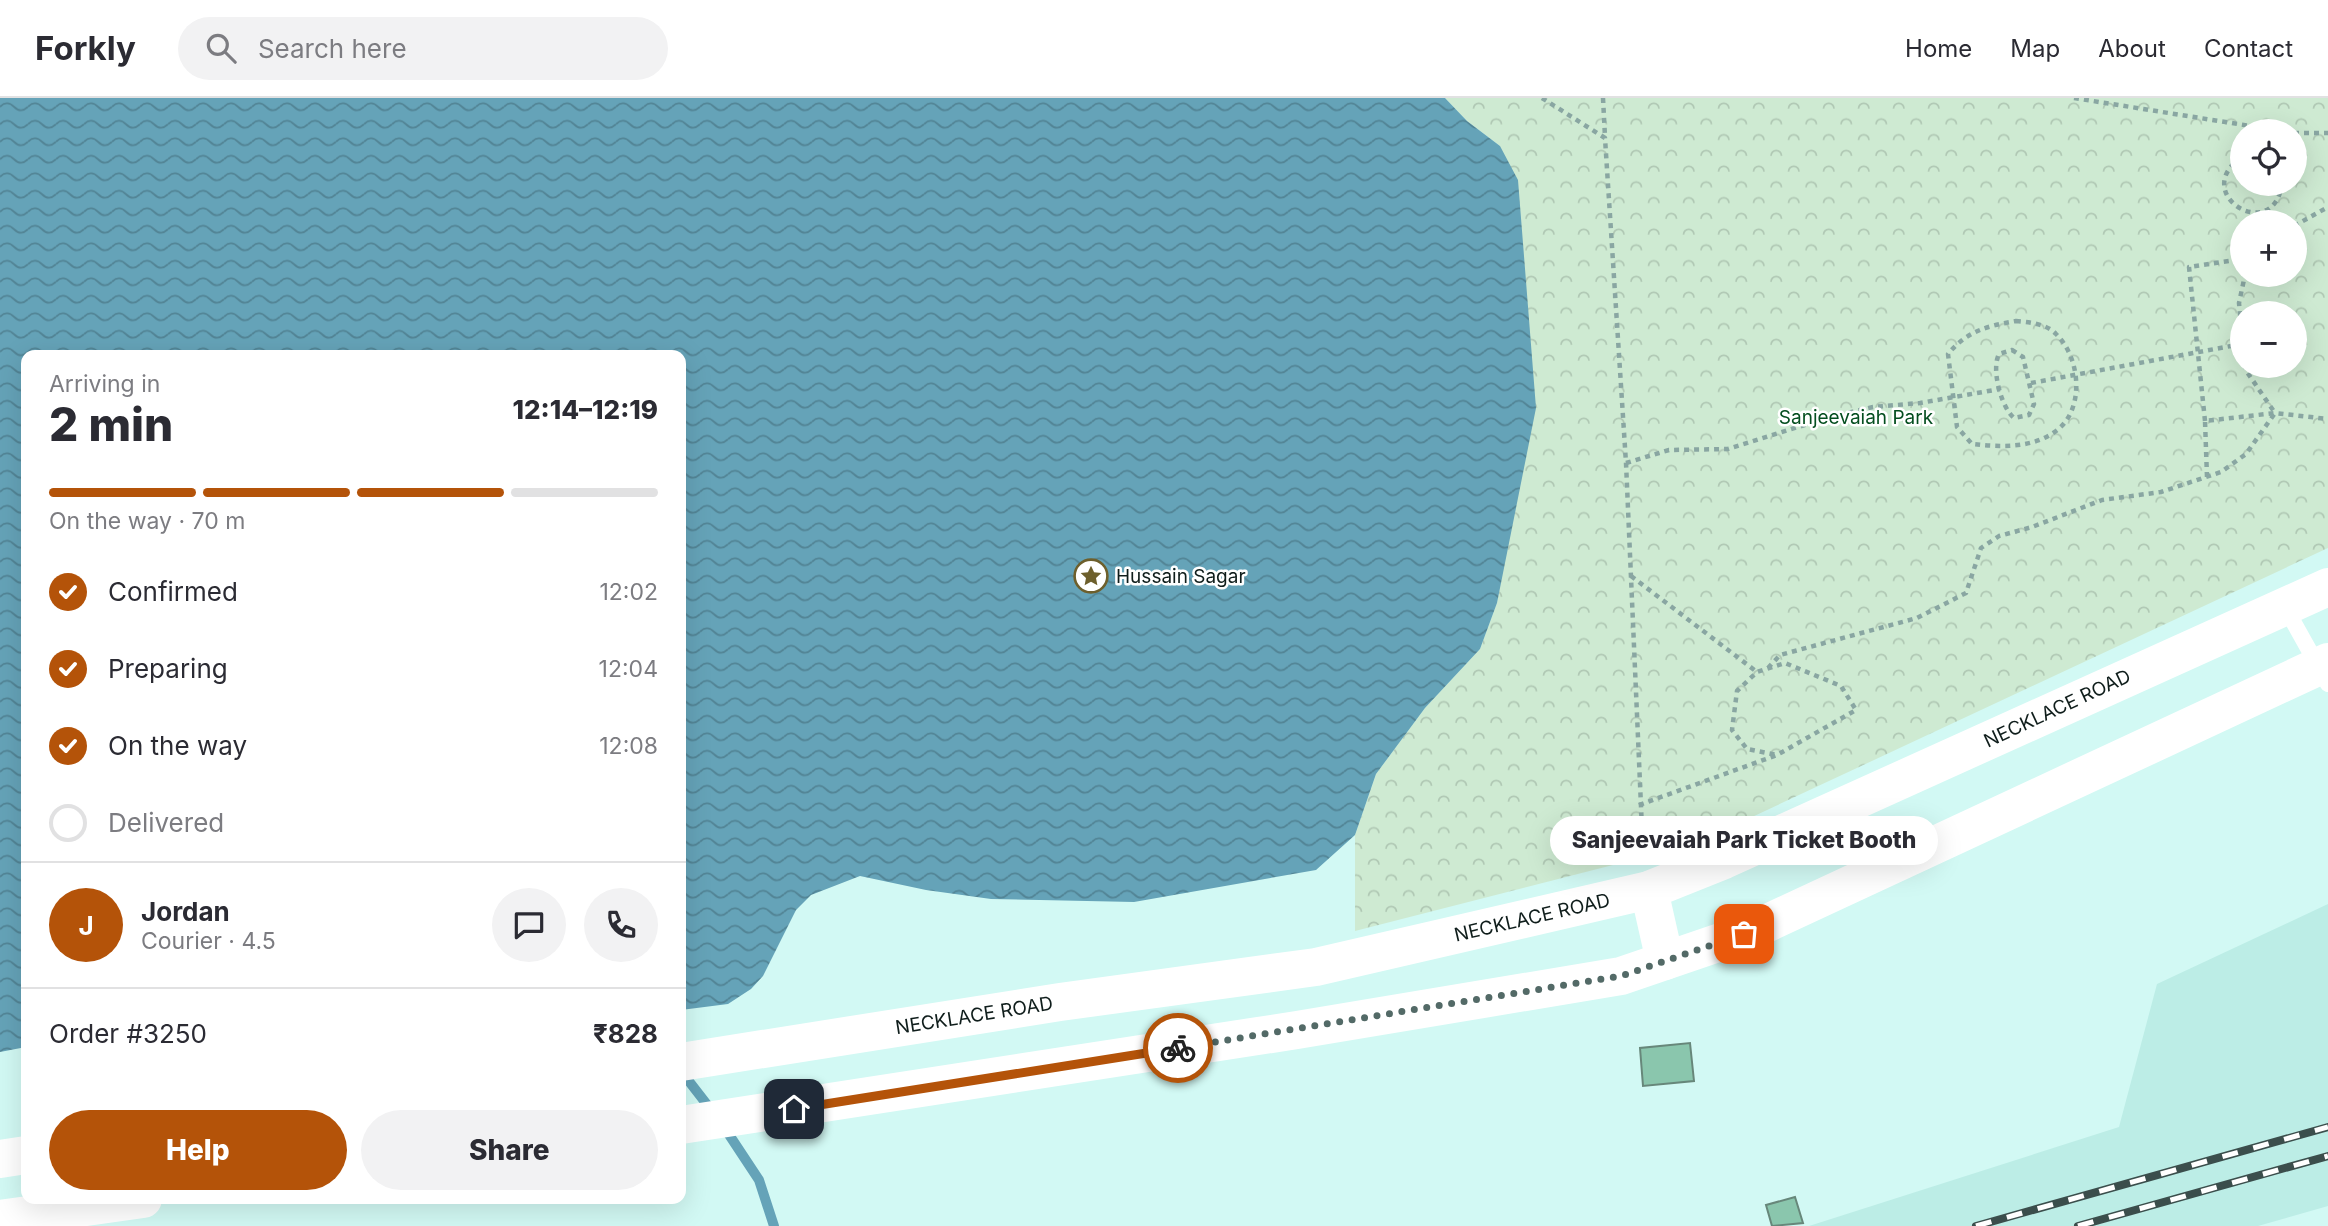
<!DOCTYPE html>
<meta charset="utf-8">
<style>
:root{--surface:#fff;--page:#f2f2f3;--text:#2b2b33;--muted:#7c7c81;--line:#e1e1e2;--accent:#b45309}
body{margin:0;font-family:Inter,sans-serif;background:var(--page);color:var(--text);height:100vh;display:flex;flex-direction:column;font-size:26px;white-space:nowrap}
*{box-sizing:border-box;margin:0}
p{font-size:23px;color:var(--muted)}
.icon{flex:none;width:38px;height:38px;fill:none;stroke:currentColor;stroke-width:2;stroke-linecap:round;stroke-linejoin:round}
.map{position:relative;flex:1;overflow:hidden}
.sheet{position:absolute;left:21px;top:252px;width:665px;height:854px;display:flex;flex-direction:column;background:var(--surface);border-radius:14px;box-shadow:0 7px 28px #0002}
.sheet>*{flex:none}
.controls{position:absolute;left:2230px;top:21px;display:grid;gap:14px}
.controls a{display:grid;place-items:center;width:77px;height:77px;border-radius:50%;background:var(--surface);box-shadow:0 7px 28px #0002;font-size:35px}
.pin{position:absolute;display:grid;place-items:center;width:60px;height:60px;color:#fff;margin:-30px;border-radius:14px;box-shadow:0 4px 10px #0006}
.courier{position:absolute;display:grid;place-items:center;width:70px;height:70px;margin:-35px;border:5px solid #b45309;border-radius:50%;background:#fff;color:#222;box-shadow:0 2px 9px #0007}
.bubble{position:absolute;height:49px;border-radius:24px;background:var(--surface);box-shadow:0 7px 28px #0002;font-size:23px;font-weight:800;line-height:49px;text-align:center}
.headline em{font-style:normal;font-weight:800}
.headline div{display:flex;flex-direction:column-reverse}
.headline{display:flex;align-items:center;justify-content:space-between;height:119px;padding:0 28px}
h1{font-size:46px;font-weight:800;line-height:52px}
.bar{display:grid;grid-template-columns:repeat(4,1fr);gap:10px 7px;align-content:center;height:84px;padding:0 28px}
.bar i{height:9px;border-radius:5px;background:var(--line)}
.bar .active{background:var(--accent)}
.bar p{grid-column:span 4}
.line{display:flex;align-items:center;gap:18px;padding:0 28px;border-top:2px solid var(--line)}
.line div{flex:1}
.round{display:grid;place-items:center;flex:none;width:74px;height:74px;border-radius:37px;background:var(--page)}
ol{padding:0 28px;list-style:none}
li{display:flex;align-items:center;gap:21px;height:77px}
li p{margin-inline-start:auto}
li .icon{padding:7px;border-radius:50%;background:var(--accent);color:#fff;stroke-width:4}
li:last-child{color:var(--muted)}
li i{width:38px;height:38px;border:4px solid var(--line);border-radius:50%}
.action{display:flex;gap:14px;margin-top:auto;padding:14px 28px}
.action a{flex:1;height:80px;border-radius:42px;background:var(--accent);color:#fff;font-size:28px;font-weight:800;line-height:80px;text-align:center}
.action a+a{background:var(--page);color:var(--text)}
header{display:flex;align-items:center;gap:42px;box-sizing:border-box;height:98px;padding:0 35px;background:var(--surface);border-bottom:2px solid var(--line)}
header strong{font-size:33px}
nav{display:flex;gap:38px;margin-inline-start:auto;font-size:24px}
.search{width:490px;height:63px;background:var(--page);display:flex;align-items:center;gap:18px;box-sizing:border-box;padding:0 24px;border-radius:38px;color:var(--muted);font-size:26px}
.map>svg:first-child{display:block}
</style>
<header>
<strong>Forkly</strong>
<div class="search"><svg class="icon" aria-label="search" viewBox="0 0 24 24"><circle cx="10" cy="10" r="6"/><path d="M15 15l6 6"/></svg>Search here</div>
<nav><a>Home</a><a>Map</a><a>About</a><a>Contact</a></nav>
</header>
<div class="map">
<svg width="2328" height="1128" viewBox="0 0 2328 1128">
<defs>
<pattern id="park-crowns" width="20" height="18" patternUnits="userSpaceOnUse" patternTransform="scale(1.75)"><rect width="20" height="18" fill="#ceead2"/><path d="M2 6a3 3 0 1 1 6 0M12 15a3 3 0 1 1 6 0" fill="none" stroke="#b0c8b4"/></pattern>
<pattern id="water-waves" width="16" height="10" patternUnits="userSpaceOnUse" patternTransform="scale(1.75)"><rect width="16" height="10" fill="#65a3b8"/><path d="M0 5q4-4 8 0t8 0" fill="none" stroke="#528495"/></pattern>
</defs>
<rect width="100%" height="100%" fill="#d2f9f4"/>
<path fill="#bcede6" d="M2328,806V1108L2258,1128H1809L2119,1029L2157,886Z"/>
<path fill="url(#park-crowns)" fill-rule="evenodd" d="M1445,0H2328V450L1737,726L1613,767L1355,833V737L1376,676L1425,610L1480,551L1497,505L1506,450L1500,48L1467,23ZM2242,33H2294V86H2242ZM2242,124H2294V177H2242ZM2242,215H2294V268H2242Z"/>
<path fill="url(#water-waves)" d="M0,0H1445L1467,23L1500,48L1518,82L1536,310L1497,505L1480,551L1425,610L1376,676L1355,737L1316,772L1134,804L991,801L926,792L860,778L811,797L796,812L763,878L751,891L728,906L681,912V257H26V949L0,954Z"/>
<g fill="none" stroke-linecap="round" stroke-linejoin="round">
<g stroke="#65a3b8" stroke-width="10">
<path d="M681,973L712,1013"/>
<path d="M724,1029L759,1082L774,1128"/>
</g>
</g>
<g fill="#8ac6ad" stroke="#67877a" stroke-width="2">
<path d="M1690,945L1694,983L1643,988L1640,950Z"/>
<path d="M1795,1099L1803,1125L1772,1128L1766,1107Z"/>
</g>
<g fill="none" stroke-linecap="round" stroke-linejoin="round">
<g stroke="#89a6a2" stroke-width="4.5" stroke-dasharray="5 5" stroke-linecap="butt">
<path d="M1542,0L1605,40L1626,365L1643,754"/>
<path d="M1603,0L1605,39"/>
<path d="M2074,0L2282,33"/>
<path d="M2294,35H2328"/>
<path d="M2242,59C2188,95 2273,148 2282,86"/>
<path d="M2294,128L2328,109"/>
<path d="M2016,223C2029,224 2047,226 2056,236C2081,260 2085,312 2056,333C2032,351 1999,349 1972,346L1957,329L1948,256C1967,233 1987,228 2016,223Z"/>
<path d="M2242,238L2239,205L2245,177"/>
<path d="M2012,252L2023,259L2034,306L2029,317L2014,320C2001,309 1991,271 1999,256Z"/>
<path d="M2031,285L2242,246"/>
<path d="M2205,323L2189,169L2242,161"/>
<path d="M1626,365L1669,352L1728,351L1830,319L1873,309L1920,305L2000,291"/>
<path d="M2207,379L2205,323L2275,315L2328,321"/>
<path d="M1631,478L1757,574"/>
<path d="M1768,570L1780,557L1917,520L1966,495L1981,450L1999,438L2032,429L2102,402L2161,394L2221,374L2246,356L2275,315L2247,274L2245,268"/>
<path d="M1639,707L1777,657L1856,612L1841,588L1785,565L1757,574L1737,593L1732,632L1747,651L1777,657"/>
</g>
<path stroke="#fff" stroke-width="16" d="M2285,509L2328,586"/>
<g stroke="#fff" stroke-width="38">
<path d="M1649,792L1665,863"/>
<path d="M681,964L1060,904L1316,869L1649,792L1724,762L2328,489"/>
<path d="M681,1027L1297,932L1621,878L1744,836L2328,564"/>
<path d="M0,1061L26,1057"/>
<path d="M0,1121L143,1101"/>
</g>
<defs>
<g id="rail">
<path d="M1976,1128L2328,1029"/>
<path d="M2078,1128L2328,1058"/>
</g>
</defs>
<use href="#rail" stroke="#3b4e4c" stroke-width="8"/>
<use href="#rail" stroke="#fff" stroke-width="5" stroke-dasharray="16" stroke-linecap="butt"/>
</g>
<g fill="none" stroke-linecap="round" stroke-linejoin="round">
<path stroke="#536a67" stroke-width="7" stroke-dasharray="0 12.6" d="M1178,950L1621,878L1744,836"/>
<path stroke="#b45309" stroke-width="9" d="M794,1011L1178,950"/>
</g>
<defs>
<symbol id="sight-ring" viewBox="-11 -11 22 22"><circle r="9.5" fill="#fff" stroke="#6d5f2c" stroke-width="1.5"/><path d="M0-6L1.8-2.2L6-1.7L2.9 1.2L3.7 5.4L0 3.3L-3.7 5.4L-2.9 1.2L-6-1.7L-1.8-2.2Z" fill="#6d5f2c"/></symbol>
</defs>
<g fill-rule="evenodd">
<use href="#sight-ring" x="1072" y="459" width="38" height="38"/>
</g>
<g text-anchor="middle" stroke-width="5" stroke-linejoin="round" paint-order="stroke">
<g font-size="19" fill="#044e1f" stroke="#fff">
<text x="1856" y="326">Sanjeevaiah Park</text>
</g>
<g font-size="19" fill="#0f1d1b" stroke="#fff" text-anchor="start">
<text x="1116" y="485">Hussain Sagar</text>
</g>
<g font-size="19" fill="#0f1d1b" stroke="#fff">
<text transform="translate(2057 610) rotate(-25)" y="7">NECKLACE ROAD</text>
<text transform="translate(1532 819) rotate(-13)" y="7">NECKLACE ROAD</text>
<text transform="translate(974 917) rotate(-9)" y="7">NECKLACE ROAD</text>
</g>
</g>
</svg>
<div class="controls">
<a><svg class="icon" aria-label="locate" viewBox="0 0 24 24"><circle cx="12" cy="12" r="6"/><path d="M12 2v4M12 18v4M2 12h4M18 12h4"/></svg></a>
<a>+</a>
<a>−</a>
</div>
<div class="pin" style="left:1744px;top:836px;background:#ea580c"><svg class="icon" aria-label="bag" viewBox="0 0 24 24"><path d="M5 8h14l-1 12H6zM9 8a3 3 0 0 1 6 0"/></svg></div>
<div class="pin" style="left:794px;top:1011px;background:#1f2937"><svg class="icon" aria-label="home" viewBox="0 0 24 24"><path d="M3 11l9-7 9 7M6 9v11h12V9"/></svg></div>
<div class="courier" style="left:1178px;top:950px"><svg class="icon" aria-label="bike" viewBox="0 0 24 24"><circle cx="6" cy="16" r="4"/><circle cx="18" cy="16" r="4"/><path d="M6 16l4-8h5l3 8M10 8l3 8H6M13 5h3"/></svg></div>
<div class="bubble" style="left:1550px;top:718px;width:388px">Sanjeevaiah Park Ticket Booth</div>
<section class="sheet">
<div class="headline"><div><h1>2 min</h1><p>Arriving in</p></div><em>12:14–12:19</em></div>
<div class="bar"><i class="active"></i><i class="active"></i><i class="active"></i><i></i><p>On the way · 70 m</p></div>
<ol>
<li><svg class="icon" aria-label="check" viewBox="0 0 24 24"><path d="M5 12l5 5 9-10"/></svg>Confirmed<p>12:02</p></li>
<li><svg class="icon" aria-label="check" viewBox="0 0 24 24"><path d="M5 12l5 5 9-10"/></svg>Preparing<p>12:04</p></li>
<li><svg class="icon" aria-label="check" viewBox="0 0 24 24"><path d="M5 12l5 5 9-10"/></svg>On the way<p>12:08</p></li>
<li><i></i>Delivered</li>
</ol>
<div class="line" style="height:126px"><b class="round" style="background:var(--accent);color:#fff">J</b><div><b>Jordan</b><p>Courier · 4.5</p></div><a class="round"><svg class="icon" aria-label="chat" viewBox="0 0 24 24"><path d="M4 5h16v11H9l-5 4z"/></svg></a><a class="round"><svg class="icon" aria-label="phone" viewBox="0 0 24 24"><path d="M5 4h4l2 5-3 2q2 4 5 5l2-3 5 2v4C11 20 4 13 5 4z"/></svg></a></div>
<div class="line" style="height:91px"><div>Order #3250</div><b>₹828</b></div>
<div class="action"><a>Help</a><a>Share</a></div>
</section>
</div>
